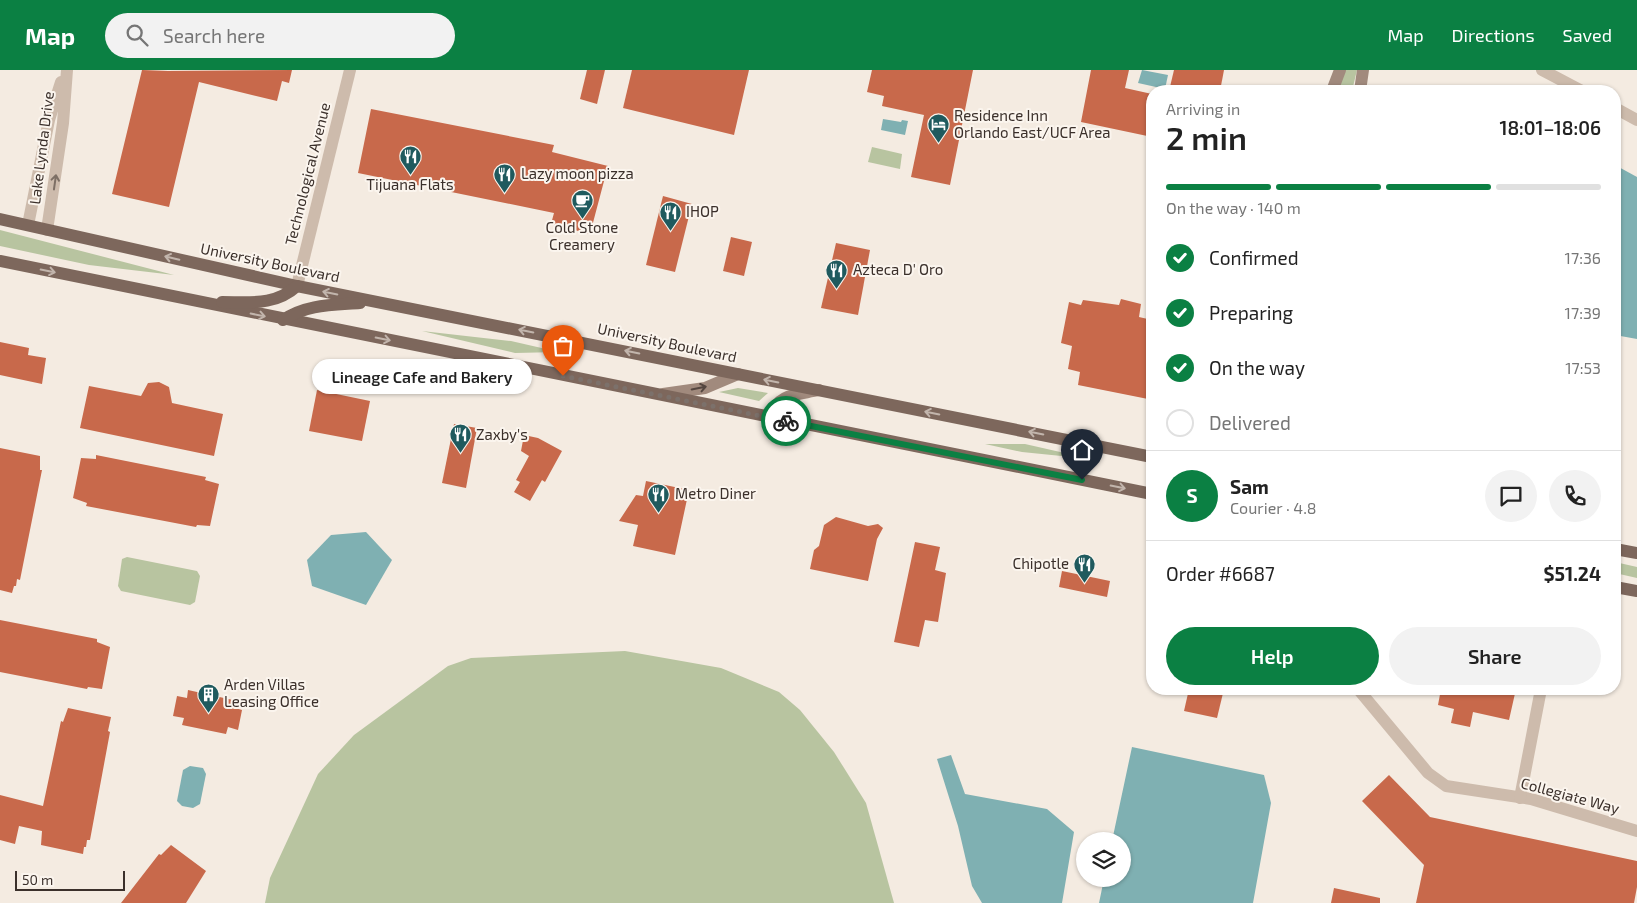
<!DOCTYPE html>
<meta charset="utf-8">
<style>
:root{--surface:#fff;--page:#f2f2f2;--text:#222;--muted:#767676;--line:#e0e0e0;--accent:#0b8043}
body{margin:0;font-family:"Exo 2",sans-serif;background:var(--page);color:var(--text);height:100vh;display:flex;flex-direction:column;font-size:19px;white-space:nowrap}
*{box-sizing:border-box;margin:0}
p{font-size:16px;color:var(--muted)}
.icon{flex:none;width:28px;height:28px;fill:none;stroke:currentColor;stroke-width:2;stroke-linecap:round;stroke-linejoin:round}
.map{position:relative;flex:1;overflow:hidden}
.sheet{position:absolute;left:1146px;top:15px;width:475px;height:610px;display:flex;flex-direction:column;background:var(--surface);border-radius:20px;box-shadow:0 1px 4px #0004}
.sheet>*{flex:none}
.controls{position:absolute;left:1076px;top:762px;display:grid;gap:10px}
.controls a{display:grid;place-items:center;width:55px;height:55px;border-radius:50%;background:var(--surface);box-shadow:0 1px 4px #0004;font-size:25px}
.scale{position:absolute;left:15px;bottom:12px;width:110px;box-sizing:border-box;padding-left:5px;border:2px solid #3b302b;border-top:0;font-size:14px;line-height:18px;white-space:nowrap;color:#3b302b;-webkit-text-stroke:4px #fbf5ee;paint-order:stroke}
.pin{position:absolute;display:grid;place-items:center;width:42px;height:42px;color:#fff;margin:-51px -21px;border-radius:50% 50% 50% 0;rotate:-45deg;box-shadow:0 0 5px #0007}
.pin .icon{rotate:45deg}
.courier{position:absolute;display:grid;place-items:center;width:50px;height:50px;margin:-25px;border:4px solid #0b8043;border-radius:50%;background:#fff;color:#222;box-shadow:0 1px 6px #0007}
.bubble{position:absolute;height:35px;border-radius:18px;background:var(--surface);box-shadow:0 1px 4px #0004;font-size:16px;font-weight:600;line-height:35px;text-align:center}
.head em{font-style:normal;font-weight:600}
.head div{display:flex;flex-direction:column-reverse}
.head{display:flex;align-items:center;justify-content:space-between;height:85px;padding:0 20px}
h1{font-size:32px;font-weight:600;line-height:38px}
.bar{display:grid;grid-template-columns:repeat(4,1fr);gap:8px 5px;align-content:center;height:60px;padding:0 20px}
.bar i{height:6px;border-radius:4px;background:var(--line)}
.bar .selected{background:var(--accent)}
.bar p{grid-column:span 4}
.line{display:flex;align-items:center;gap:12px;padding:0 20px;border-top:1px solid var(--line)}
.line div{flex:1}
.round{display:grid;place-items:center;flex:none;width:52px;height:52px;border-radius:26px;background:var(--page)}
ol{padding:0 20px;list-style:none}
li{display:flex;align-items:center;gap:15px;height:55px}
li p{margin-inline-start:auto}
li .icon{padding:5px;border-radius:50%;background:var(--accent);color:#fff;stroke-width:4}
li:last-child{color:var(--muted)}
li i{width:28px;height:28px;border:2px solid var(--line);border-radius:50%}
.action{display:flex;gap:10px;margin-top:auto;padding:10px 20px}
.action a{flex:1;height:58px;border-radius:30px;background:var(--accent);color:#fff;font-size:20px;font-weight:600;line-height:58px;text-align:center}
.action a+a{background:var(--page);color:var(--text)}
header{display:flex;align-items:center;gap:30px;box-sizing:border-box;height:70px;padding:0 25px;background:var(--accent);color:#fff}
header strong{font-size:24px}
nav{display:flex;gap:28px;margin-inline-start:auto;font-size:18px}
.search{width:350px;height:45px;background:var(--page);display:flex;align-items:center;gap:12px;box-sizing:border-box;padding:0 18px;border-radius:28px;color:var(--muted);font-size:19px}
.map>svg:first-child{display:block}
</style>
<header>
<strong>Map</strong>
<div class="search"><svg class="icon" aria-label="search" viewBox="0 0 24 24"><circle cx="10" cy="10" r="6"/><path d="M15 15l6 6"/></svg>Search here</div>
<nav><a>Map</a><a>Directions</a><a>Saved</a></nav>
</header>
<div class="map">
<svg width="1637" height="833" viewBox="0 0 1637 833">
<rect width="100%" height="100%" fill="#f4ebe1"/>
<g fill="#b8c4a0">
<path d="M1345,0H1357L1352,21H1338Z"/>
<path d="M872,77L902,84L900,99L868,92Z"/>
<path d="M0,160L174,205L89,195L0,176Z"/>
<path d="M422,261L511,271L559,282L515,283Z"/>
<path d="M738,318L768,323L759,331L719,322Z"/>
<path d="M985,374H1025L1091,389L1022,382Z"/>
<path d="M127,487L197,501L200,506L195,532L190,535L121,521L118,516L122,489Z"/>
<path d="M1615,492L1637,497V508L1615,503Z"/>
<path d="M625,581L721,598L779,622L800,640L834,682L866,733L894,833H265L270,808L318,704L354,665L448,596L471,588Z"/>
</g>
<g fill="#7fb0b2">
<path d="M1142,0L1168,5L1165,19L1138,13Z"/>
<path d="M883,49L901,52L902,50L908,51L905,65L881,60Z"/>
<path d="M1615,95L1637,107V269L1615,265Z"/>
<path d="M366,462L392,490L366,535L312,516L307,490L331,465Z"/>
<path d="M1132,677L1264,705L1271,733L1253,833H1099L1104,809H1122V771H1112Z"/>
<path d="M951,685L965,724L1047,739L1074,762L1062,833H982L972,816L958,756L937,689Z"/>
<path d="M190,696L203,698L206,704L200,734L193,738L182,736L177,731L183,700Z"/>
</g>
<g fill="#c8694b">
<path d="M142,0L168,1L292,0L289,13L282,11L277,31L199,12L169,137L112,124Z"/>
<path d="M587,0H605L597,34L580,29Z"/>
<path d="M632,0H749L734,65L623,38Z"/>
<path d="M872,0H973L950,115L911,107L924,45L882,36L884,26L867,22Z"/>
<path d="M1091,0H1129L1125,18L1152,24V67L1081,52Z"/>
<path d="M1174,0H1224L1220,21H1169Z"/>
<path d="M371,39L554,75L552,82L608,96L590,164L551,154L554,143L358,103Z"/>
<path d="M663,126L692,134L675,202L646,195Z"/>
<path d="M731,167L752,172L744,206L723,201Z"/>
<path d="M836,173L870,180L858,245L821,238Z"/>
<path d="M1121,229L1141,234L1139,247L1152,250V320H1150L1148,329L1078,315L1080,302L1068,299L1072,276L1061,273L1069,232L1081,235L1083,230L1119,235Z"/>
<path d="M0,272L29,278L28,285L46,288L42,314L0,305Z"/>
<path d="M159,312L169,317L172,333L223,344L214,386L80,358L89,316L141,326L148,313Z"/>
<path d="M317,320L370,331L362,371L309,361Z"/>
<path d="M454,354L477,358L466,418L442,413Z"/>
<path d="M524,365L538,368L562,381L545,412L542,410L530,431L514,422L520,412L516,410L529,386L521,381Z"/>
<path d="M0,378L40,386V400H42L20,510L17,509L16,516H14L12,523L0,520Z"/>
<path d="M96,385L206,407L205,410L219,414L210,456L197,455L196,457L86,436L87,433L73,428L81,388L96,389Z"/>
<path d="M646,411L689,420L675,485L633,476L638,455L619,451L636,425L643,426Z"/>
<path d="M836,447L868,456L878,454L883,458L877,469L868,511L810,499L814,480L819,476L824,455Z"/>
<path d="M915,472L940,477L935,500L946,503L938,552L925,550L919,577L894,572Z"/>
<path d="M1062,501L1110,511L1107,527L1059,517Z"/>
<path d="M0,550L97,569V572L110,577L102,619L88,617L87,619L0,602Z"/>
<path d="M1189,619H1224L1217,648L1184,641Z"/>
<path d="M1441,619H1516L1509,650L1473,642L1470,657L1451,653L1454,639L1438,635Z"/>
<path d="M188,620L233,630L232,637L242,640L238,660L228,657L226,664L182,655L184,648L173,646L177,626L187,628Z"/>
<path d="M68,638L111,647L108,661L110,662L90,770H87L86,777H84L83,784L41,775L42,761L19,756L15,774L0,770V725L43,736L61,651L63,652Z"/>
<path d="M1389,705L1430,747L1637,791V817L1634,833H1416L1424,795L1362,731Z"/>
<path d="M171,775L206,801L186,833H121L159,784L161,785Z"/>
<path d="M1334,818L1380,828V833H1331Z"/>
</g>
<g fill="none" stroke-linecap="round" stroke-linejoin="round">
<g stroke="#cdbbac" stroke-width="12">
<path d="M1542,0L1582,21"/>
<path d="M1615,38L1637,50"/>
<path d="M28,155L49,50L61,12"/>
<path d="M47,160L63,53L67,0"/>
<path d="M297,216L350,0"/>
<path d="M1358,619L1428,703L1446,716L1531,729L1637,761"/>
<path d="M1520,728L1541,619"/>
</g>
<g stroke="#a18a7d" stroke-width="12">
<path d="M1332,21L1340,0"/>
<path d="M1360,21L1363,0"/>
<path d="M663,324L705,318L738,304"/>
<path d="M769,347C779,323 796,325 819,320"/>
</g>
<g stroke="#7d675c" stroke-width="12">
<path d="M0,149L297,216L1152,387"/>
<path d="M0,191L1152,424"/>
<path d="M222,232C250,232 275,236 297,216"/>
<path d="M283,250C306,234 333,235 360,233"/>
<path d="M1615,479L1637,483"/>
<path d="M1615,517L1637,521"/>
</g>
</g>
<defs><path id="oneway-shaft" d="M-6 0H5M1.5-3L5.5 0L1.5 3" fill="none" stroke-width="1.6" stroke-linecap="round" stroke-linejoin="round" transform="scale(1.25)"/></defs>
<use stroke="#7d6f65" href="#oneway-shaft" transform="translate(55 112) rotate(-82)"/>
<g stroke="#c2b5ac">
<use href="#oneway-shaft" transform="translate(172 188) rotate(-167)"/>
<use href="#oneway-shaft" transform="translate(48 201) rotate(11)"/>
<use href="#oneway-shaft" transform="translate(330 223) rotate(-169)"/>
<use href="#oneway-shaft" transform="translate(258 245) rotate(11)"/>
<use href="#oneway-shaft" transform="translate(526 261) rotate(-169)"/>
<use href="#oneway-shaft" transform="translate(383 269) rotate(11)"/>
<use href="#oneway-shaft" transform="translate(632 282) rotate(-168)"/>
<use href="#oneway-shaft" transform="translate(771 311) rotate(-169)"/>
<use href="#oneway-shaft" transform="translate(932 343) rotate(-169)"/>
<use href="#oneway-shaft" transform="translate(1036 363) rotate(-169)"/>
<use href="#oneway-shaft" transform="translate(1118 417) rotate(11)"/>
</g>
<use stroke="#544640" href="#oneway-shaft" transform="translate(699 318) rotate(-11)"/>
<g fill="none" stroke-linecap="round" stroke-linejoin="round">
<path stroke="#7c716b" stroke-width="5" stroke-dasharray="0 9" d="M563,306L786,351"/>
<path stroke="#0b8043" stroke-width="6" d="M786,351L1082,410"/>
</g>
<defs>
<symbol id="hotel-pin" viewBox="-11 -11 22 30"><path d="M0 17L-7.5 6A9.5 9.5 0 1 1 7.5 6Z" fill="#1f5a5e" stroke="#fbf5ee"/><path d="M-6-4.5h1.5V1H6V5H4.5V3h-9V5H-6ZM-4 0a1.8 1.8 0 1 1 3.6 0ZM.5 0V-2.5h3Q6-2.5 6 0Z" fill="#fff"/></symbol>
<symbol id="restaurant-pin" viewBox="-11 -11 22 30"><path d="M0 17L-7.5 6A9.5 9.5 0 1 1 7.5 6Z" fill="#1f5a5e" stroke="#fbf5ee"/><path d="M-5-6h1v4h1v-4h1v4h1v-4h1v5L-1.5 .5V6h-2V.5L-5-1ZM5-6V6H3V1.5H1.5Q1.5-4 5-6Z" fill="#fff"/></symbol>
<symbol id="cafe-pin" viewBox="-11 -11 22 30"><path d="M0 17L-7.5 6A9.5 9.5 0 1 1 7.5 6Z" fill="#1f5a5e" stroke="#fbf5ee"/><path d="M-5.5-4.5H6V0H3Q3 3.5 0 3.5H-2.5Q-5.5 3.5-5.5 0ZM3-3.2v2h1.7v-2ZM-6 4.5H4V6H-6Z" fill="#fff"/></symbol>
<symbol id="building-pin" viewBox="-11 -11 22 30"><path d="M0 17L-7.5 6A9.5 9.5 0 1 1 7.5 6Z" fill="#1f5a5e" stroke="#fbf5ee"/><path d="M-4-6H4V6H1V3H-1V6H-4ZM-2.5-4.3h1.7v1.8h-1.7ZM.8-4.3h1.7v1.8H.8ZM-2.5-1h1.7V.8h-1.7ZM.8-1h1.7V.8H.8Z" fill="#fff"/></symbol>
</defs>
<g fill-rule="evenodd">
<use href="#hotel-pin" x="926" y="42" width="25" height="34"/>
<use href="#restaurant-pin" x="398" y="74" width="25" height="34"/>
<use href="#restaurant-pin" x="492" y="92" width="25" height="34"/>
<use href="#cafe-pin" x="570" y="118" width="25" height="34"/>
<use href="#restaurant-pin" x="658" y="130" width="25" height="34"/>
<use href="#restaurant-pin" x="824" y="188" width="25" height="34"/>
<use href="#restaurant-pin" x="448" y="352" width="25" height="34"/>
<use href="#restaurant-pin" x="646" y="412" width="25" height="34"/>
<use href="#restaurant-pin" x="1072" y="482" width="25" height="34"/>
<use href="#building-pin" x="196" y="612" width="25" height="34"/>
</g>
<g text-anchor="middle" stroke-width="4" stroke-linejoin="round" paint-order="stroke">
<g font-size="15" fill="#3b302b" stroke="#fbf5ee" text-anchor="start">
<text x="954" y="51">Residence Inn<tspan x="954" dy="17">Orlando East/UCF Area</tspan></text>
<text x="521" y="109">Lazy moon pizza</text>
<text x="410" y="120" text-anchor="middle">Tijuana Flats</text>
<text x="686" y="147">IHOP</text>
<text x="582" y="163" text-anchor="middle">Cold Stone<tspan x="582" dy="17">Creamery</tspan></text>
<text x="853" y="205">Azteca D' Oro</text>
<text x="476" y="370">Zaxby's</text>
<text x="675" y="429">Metro Diner</text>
<text x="1069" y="499" text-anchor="end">Chipotle</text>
<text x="224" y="620">Arden Villas<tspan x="224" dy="17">Leasing Office</tspan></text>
</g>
<g font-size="15" fill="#3b302b" stroke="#fbf5ee">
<text transform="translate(42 78) rotate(-83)" y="5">Lake Lynda Drive</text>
<text transform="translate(308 104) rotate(-76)" y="5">Technological Avenue</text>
<text transform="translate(270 193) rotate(12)" y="5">University Boulevard</text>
<text transform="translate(667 273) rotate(12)" y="5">University Boulevard</text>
<text transform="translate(1570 726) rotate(15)" y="5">Collegiate Way</text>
</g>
</g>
</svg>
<div class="controls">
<a><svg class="icon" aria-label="layers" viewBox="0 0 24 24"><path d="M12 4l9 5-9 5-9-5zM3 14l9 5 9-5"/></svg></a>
</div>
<div class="scale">50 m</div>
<div class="pin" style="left:563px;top:306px;background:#ea580c"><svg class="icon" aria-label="bag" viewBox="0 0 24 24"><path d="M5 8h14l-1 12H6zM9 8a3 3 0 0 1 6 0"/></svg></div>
<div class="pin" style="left:1082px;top:410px;background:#1f2937"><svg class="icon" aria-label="home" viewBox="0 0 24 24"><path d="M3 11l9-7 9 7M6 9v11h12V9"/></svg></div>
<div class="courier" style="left:786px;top:351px"><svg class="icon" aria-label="bike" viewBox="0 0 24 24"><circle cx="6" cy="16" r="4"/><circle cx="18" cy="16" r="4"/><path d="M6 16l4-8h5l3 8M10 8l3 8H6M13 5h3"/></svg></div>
<div class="bubble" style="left:312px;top:289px;width:220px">Lineage Cafe and Bakery</div>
<section class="sheet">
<div class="head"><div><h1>2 min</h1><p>Arriving in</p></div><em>18:01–18:06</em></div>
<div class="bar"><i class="selected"></i><i class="selected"></i><i class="selected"></i><i></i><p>On the way · 140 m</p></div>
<ol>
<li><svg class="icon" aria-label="check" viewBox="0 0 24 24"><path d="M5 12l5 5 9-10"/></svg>Confirmed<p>17:36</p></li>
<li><svg class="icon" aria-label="check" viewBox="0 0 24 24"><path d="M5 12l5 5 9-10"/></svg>Preparing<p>17:39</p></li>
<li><svg class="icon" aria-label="check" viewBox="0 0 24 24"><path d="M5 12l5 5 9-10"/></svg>On the way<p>17:53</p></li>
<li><i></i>Delivered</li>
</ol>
<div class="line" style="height:90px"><b class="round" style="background:var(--accent);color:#fff">S</b><div><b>Sam</b><p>Courier · 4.8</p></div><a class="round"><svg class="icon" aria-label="chat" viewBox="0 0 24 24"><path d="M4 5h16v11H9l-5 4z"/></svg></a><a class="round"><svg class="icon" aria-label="phone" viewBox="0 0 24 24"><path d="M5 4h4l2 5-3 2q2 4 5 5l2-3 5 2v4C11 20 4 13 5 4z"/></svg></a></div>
<div class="line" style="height:65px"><div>Order #6687</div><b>$51.24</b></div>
<div class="action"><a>Help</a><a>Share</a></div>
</section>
</div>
